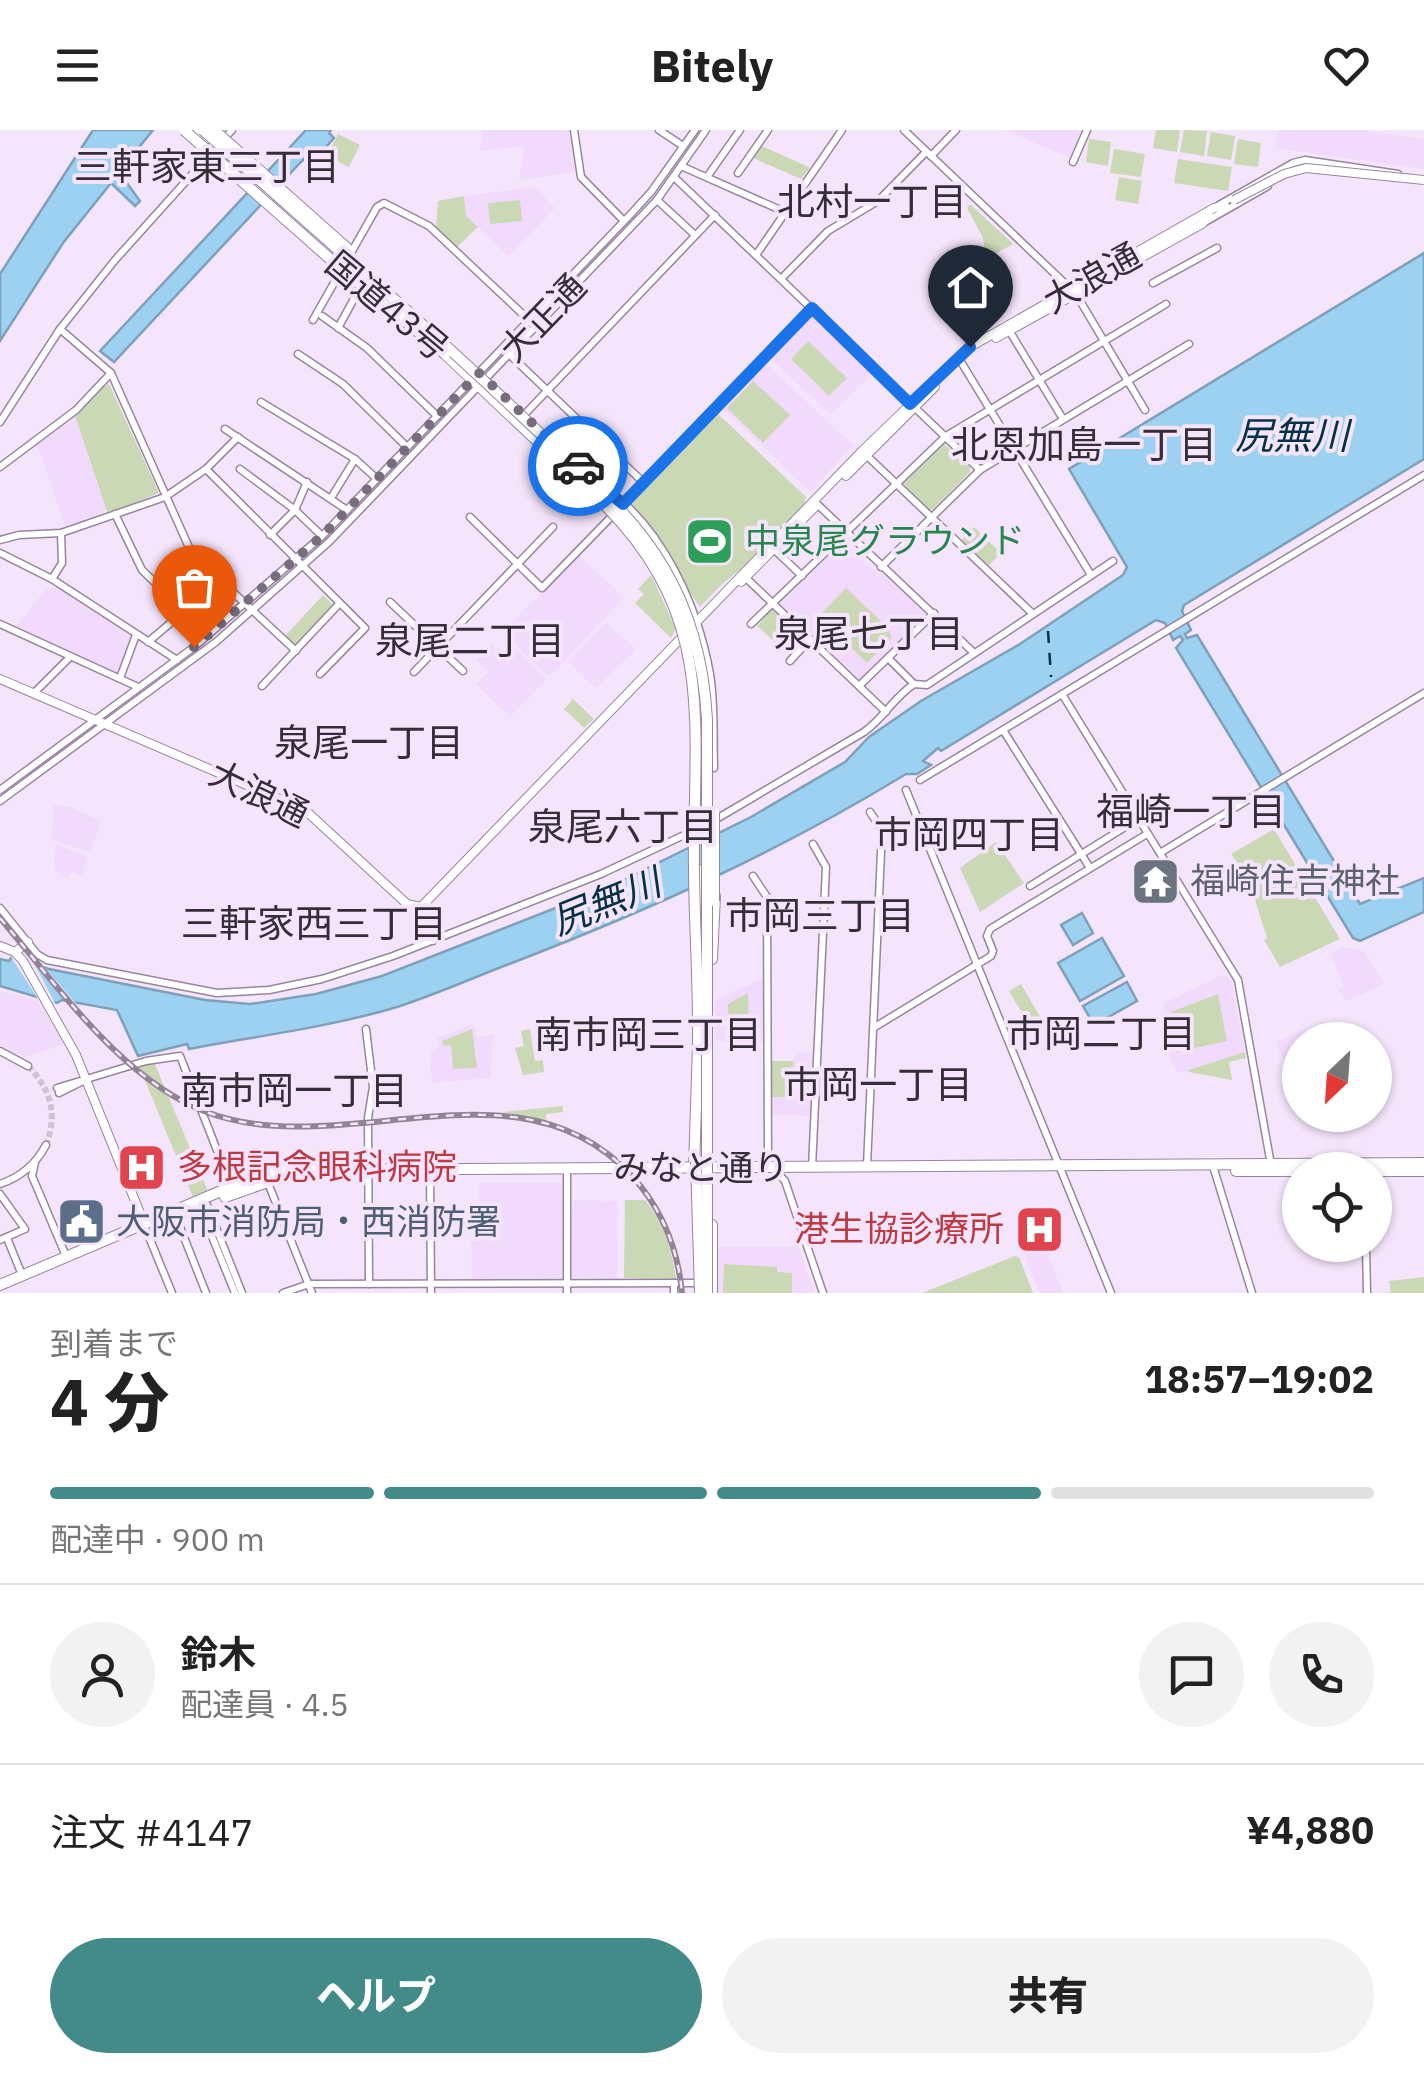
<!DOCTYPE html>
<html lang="ja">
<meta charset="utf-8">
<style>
:root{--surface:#fff;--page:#f2f2f2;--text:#222;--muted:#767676;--line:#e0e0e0;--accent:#438b89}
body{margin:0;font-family:"IBM Plex Sans","Noto Sans JP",sans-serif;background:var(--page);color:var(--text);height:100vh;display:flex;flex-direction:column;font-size:38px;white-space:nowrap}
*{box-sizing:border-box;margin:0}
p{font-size:32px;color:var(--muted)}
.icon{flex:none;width:55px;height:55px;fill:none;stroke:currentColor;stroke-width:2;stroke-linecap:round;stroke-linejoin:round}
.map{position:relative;height:1163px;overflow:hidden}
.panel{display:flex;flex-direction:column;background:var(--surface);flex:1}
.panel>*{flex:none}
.needle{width:65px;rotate:205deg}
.fabs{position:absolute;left:1282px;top:892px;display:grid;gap:20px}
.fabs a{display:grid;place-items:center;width:110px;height:110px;border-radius:50%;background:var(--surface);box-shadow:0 2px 8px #0004;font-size:50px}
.pin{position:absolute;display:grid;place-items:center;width:85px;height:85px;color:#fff;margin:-102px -42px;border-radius:50% 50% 50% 0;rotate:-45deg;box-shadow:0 0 10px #0007}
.pin .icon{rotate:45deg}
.courier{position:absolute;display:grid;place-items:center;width:100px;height:100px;margin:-50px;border:8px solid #1a73e8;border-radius:50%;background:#fff;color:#222;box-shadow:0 2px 12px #0007}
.headline em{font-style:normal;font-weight:800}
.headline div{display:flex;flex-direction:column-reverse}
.headline{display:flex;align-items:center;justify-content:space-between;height:170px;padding:0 50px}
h1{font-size:65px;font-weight:800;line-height:75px}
.bar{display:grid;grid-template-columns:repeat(4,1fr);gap:15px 10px;align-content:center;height:120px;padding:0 50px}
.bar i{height:12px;border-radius:8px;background:var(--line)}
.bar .on{background:var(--accent)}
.bar p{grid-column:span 4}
.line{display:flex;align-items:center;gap:25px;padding:0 50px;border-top:2px solid var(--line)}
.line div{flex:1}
.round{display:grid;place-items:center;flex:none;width:105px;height:105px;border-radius:52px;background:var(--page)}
.button{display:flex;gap:20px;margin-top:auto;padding:20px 50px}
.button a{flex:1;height:115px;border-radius:60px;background:var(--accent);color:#fff;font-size:40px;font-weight:800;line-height:115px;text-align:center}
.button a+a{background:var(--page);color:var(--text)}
header{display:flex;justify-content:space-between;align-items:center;height:130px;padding:0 50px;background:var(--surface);font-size:45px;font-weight:800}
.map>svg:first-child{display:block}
</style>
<header><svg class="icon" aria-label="menu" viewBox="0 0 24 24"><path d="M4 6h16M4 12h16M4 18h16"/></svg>Bitely<svg class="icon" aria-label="heart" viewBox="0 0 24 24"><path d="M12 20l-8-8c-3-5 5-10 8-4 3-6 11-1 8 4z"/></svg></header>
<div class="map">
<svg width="1424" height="1163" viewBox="0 0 1424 1163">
<rect width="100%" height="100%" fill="#f5e5fc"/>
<g fill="#f2dafd">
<path d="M483,0H569L575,42L519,50L524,16L480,21Z"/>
<path d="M1005,0H1084L1070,28Z"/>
<path d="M1278,0H1362L1424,9V39L1275,18Z"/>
<path d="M535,57L555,78L509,126L466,86L464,66Z"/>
<path d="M809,185L872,243L831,285L771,228Z"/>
<path d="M764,232L853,315L811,362L722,278Z"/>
<path d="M75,286L108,384L66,398L36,313Z"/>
<path d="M843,412L880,445L886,443L928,482L861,550L779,475Z"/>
<path d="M580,426L624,468L549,547L503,503L574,428Z"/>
<path d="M58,457L131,506L119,544L15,498L46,459Z"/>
<path d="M606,492L636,520L595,558L568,532Z"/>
<path d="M492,514L504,525L513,517L546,549L510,587L476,554L488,542L476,531Z"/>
<path d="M54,675L70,677L101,691L90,722L51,710Z"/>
<path d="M56,714L88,727L82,746L71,742L68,749L54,741Z"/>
<path d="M1344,817L1364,821L1385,854L1345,871L1338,860L1344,857L1330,824Z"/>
<path d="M1224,844L1232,853L1245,922L1188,939V942H1176L1166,917L1164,873Z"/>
<path d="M764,848V912L716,911L715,870Z"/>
<path d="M0,861L37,870L64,914L26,927L0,915Z"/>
<path d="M473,894L477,907L493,904L491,948L432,953L430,922L440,916L437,908Z"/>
<path d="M1306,899L1315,910H1300V923L1283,930L1276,912Z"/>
<path d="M795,923H815L813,986L770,984V967L790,955Z"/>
<path d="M479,1053H562V1150L472,1149L471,1104H480Z"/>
<path d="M573,1070L618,1071L617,1149L570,1147Z"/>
<path d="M1042,1115L1044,1116L1063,1163H1039L1024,1123Z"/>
<path d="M798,1116L815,1163H716L717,1117Z"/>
</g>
<g fill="#cbd8b5">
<path d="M1156,0H1180L1177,22L1153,18Z"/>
<path d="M1184,0L1207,1L1204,26L1180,22Z"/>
<path d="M1211,2L1235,6L1231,30L1207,26Z"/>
<path d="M338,4L360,15L349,37L327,26Z"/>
<path d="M1089,9L1111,12L1108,36L1086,32Z"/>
<path d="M1238,9L1261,13L1258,37L1234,34Z"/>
<path d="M762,16L809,37V39L801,49L753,28Z"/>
<path d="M1114,19L1145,24L1141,47L1110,43Z"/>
<path d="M1178,29L1232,37L1228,61L1174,53Z"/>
<path d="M1119,47L1142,51L1138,74L1115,70Z"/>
<path d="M464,66L466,86L478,97L457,117L436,97L438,71Z"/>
<path d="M520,70L522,91L490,94L488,73Z"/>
<path d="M970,74L1012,113V115L986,128L983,108L967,78Z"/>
<path d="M808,211L847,248L829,266L791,229Z"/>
<path d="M753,251L790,285L763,313L727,278Z"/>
<path d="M109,254L159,363L108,384L75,286L102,257Z"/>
<path d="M716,282L806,367L804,375L750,432L722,454L700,477L629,373Z"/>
<path d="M943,313L970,337V342L933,379L929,380L903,353Z"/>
<path d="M974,397L1001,423L988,436L962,410Z"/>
<path d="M651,445L676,499L671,508L635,473L644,464L638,459Z"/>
<path d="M846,458L890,500L891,509L867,533L819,486Z"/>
<path d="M323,465L334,476L294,516L285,506Z"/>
<path d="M773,478L807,508L790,526L757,496Z"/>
<path d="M573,569L594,589L584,598L564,579Z"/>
<path d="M1274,699L1340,809L1280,837L1264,810L1267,808L1255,770L1235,737L1238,734L1231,724Z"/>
<path d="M996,712L1024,753L980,782L960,738Z"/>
<path d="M1021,854L1040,887L1028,893L1009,861Z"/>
<path d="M748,863L749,900H729L728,874Z"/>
<path d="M1218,864L1227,911L1177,922L1171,882Z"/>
<path d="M472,899L477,938L453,939L451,915L444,916L442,911Z"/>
<path d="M530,899L535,931L543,930L544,942L523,945L515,918L524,916L521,901Z"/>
<path d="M1245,922L1246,928L1229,932L1232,950L1189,942L1188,940Z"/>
<path d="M769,931H794L790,967H770Z"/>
<path d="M154,932L208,1061L193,1067L139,936Z"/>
<path d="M563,976V982L546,984V991L503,982Z"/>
<path d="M625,1070H645C664,1092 672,1121 676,1149L624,1148Z"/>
<path d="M1015,1126L1019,1127L1033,1163H922Z"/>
<path d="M724,1134L777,1137V1142L792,1143V1163H723Z"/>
<path d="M1424,1147V1163H1385L1391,1162L1389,1151Z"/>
</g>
<g fill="#9dd1f1" stroke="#7ea0ba" stroke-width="2.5">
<path d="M93,0H153L119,42L140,71L135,76L111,53L63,113L0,211V144Z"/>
<path d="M306,0H331L329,3L334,8L317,27L311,22L300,33L114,232L100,221Z"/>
<path d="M1424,123V329L1184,475L1182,481L1191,500L1185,504L1187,508L1197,505L1360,774L1424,748V782L1360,811L1353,808L1176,518L1183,510L1180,506L1173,510L1165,493L1156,490L941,621L938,618L923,631L931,635L917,644H906C780,721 654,778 517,831C477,846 437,864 397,877C330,897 258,906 189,919L187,914L138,926L117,880L62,870L57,873L0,856V829L9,831L11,828L49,839L205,870L250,874L316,864L382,846L609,757L751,687L845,632L869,607L921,571L1020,514L1123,445L1127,437L1069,339Z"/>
<path d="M1082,783L1093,803L1073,815L1061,795Z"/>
<path d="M1102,808L1124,846L1080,871L1058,833Z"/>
<path d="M1127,852L1137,871L1094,895L1083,876Z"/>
</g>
<path fill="#f5e5fc" d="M11,827L40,832L79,877L70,876L34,833L55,873L38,869Z"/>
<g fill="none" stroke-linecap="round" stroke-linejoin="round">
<path stroke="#043147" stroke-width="2.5" stroke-dasharray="12 10" stroke-linecap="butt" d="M1048,501L1051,547"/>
<path stroke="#cfc0d5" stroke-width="6" stroke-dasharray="6 3" stroke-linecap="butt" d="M28,936C51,960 58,983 46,1015"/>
<defs>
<g id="secondary">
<path d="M574,0L581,47L624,91"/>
<path d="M659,0L683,16"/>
<path d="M904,0L1076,164L1145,280"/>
<path d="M931,26L956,0"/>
<path d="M1073,32L1087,0"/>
<path d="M681,36L785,82"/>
<path d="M738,43L768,0"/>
<path d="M674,47L980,340"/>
<path d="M707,47L740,0"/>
<path d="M657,70L695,105"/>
<path d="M1219,75L1293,33L1305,30L1398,44"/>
<path d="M1205,92L1268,56"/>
<path d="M756,125L842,0"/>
<path d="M781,149L828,101L878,71L926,22"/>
<path d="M1153,153L1217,118"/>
<path d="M322,186L367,218L437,286"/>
<path d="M313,190L377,77L384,73L429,96L530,191"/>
<path d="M1007,197L1063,289"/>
<path d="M338,198L361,156"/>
<path d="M60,199L111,243L192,424L296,521"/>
<path d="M298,224L343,254L407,317"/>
<path d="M509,224L644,353"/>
<path d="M958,227L1091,445"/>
<path d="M261,272L355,329L377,349"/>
<path d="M524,285L715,85"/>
<path d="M0,292L60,199L115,130L232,0"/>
<path d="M225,299L347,380"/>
<path d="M864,323L1033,484"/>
<path d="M0,337L76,280L111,243"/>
<path d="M206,339L365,498L320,544"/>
<path d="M240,339L295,380L322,406"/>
<path d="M603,357C662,395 698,477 710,544C715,574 713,607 714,638"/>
<path d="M331,368L355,329"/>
<path d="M816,373L974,523"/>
<path d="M623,374L812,178"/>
<path d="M115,384L142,440L209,505"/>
<path d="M470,387L542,458L611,387"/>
<path d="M270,405L295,380L307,352"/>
<path d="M0,410L19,405L61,403L165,367L206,339L238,307"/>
<path d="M775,420L802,446"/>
<path d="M0,423L52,449L177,530"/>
<path d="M881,437L980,340L1189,214"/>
<path d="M744,446L886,582"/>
<path d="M52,449L62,433L61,403"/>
<path d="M390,472L463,541"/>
<path d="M0,494L138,557"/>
<path d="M751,494L946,306L1166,174"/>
<path d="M148,512L219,452"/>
<path d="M888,528L914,554"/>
<path d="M790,531L810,509"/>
<path d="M414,542L553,397"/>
<path d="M120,548L136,505"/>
<path d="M262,556L339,474"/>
<path d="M859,556L934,483"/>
<path d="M34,563L70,527"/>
<path d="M1062,564L1238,850L1271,1035"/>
<path d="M1003,600L1090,738"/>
<path d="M920,650L1424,345"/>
<path d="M0,660L194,517L322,406L629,86L651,62L695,0"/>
<path d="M906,660L1111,1163"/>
<path d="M0,671L216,512L329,412L657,70L706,0"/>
<path d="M713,691L864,602C884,588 893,568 914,554L927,555L1113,431"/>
<path d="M1160,723L1424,563"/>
<path d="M753,746L767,767L768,1032L785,1051L823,1163"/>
<path d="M1030,756L1138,689"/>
<path d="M0,778L37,824L47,830L217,863L269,860L322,849L393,826L601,744L697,699"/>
<path d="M417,778L418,787L433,811"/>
<path d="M875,897L991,826L993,821L987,806L990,799L1147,704"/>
<path d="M366,899L373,957L368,988L369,1154"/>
<path d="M0,921L28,936"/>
<path d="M57,958L146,931L180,926L231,1056"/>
<path d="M59,963L85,950"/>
<path d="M35,1032L32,1046L66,1126"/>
<path d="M867,1036L882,700L870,682"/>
<path d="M1213,1036L1252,1163"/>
<path d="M812,1038L826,737L813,714"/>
<path d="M430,1040L431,1163"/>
<path d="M567,1045V1163"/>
<path d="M268,1053L312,1163"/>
<path d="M0,1054C21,1047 36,1034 46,1015"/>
<path d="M0,1064L25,1099L0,1110"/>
<path d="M207,1075L242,1163"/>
<path d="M200,1077L235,1163"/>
<path d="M176,1087L206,1163"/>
<path d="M144,1095L172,1163"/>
<path d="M7,1108L22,1145"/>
<path d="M1366,1115L1367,1163"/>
<path d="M674,1153V1163"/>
<path d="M283,1163L309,1154L697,1153"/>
</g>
<g id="primary">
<path d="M996,208L1202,94L1209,86"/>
<path d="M846,346L935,257"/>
<path d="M741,452L815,377"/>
<path d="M0,549L305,680L407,774L421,777L862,321L970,217L1214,78L1225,76"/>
<path d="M0,816L15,822L23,831L76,925L144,1093"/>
<path d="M15,822L28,812"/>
</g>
<g id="highway">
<path d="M193,0L206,9"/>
<path d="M249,48L268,69"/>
<path d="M445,224L604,374"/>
<path d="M699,740L701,799"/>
<path d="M712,829L715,766"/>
<path d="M694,1038L698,914"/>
<path d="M1236,1041H1300"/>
<path d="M1375,1041H1424"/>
<path d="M225,1067L279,1048"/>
<path d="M712,1095V1163"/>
<path d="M0,1155L261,1044L287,1040L1424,1033"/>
</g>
</defs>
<use href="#secondary" stroke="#97859f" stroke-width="9"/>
<use href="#primary" stroke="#97859f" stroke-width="10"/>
<use href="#highway" stroke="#97859f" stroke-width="12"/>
<use href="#secondary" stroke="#fff" stroke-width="6"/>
<use href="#primary" stroke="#fff" stroke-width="8"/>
<use href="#highway" stroke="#fff" stroke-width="10"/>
<defs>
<path id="rail" d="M0,788C58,856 123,952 209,983C346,1032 518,923 632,1046C662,1079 678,1119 682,1163"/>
</defs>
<use href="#rail" stroke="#908495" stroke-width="6"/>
<use href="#rail" stroke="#f5e5fc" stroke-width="2.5" stroke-dasharray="8" stroke-linecap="butt"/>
<defs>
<path id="primary-bridge" d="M1234,70L1284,44L1306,38L1424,50"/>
<g id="highway-bridge">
<path d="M184,0L346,143L445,224"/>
<path d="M203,0C313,98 424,193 530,294C578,339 631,381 664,438C692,485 704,535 707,589V1163"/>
<path d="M214,0L348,119"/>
<path d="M604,374C710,481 696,577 694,715C693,781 699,847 698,914"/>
<path d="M714,771V683"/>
<path d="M696,1031L700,1163"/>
</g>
</defs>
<use href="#primary-bridge" stroke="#97859f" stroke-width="10" stroke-linecap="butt"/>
<use href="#highway-bridge" stroke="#97859f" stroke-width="12" stroke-linecap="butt"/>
<use href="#primary-bridge" stroke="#fff" stroke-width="8"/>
<use href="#highway-bridge" stroke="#fff" stroke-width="10"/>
</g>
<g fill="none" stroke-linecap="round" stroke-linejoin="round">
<path stroke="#786d7d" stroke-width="10" stroke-dasharray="0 18" d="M194,517L322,406L479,243L578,336"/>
<path stroke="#1a73e8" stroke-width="12" d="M578,336L623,374L812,178L910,274L970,217"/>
</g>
<defs>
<symbol id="stadium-square" viewBox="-11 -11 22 22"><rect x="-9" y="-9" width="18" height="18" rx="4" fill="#2e9e5b" stroke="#f5e5fc"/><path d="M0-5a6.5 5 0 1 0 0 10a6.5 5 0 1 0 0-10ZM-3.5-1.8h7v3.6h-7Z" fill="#fff"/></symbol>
<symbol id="temple-square" viewBox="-11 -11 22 22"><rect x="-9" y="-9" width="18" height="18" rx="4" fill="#6b7280" stroke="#f5e5fc"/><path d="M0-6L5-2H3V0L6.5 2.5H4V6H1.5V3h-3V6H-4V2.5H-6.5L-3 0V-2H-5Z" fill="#fff"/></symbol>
<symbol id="hospital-square" viewBox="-11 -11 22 22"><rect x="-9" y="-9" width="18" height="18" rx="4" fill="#e0444e" stroke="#f5e5fc"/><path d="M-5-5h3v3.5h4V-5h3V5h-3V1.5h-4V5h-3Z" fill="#fff"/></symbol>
<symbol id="civic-square" viewBox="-11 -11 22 22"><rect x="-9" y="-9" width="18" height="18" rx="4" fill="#5c6f8a" stroke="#f5e5fc"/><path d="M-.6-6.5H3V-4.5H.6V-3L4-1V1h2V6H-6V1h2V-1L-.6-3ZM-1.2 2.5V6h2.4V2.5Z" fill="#fff"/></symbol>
</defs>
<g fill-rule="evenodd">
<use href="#stadium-square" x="682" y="384" width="55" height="55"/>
<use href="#temple-square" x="1128" y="724" width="55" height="55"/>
<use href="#hospital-square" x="114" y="1010" width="55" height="55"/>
<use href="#civic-square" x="54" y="1064" width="55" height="55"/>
<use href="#hospital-square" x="1012" y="1072" width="55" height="55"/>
</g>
<g text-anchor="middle" stroke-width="8" stroke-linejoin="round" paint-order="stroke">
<g font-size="35" fill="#352d38" stroke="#f5e5fc">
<text transform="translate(1092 148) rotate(-29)" y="12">大浪通</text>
<text transform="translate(387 176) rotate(40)" y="12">国道43号</text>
<text transform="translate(543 188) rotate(-46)" y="12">大正通</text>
<text transform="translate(259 664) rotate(26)" y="12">大浪通</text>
<text x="701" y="1050">みなと通り</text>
</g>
<g font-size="35" fill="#27864d" stroke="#f5e5fc" text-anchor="start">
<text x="745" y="423">中泉尾グラウンド</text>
</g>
<g font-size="35" fill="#5b616d" stroke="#f5e5fc" text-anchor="start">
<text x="1190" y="763">福崎住吉神社</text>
</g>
<g font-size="35" fill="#be3a42" stroke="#f5e5fc" text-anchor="start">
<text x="177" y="1049">多根記念眼科病院</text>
<text x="1004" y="1111" text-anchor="end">港生協診療所</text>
</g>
<g font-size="35" fill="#4e5e75" stroke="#f5e5fc" text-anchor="start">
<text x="116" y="1104">大阪市消防局・西消防署</text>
</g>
<g font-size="38" fill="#352d38" stroke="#f5e5fc">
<text x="207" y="50">三軒家東三丁目</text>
<text x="872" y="85">北村一丁目</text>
<text x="1084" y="328">北恩加島一丁目</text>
<text x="869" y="517">泉尾七丁目</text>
<text x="470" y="524">泉尾二丁目</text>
<text x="369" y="626">泉尾一丁目</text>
<text x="1191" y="695">福崎一丁目</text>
<text x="623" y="710">泉尾六丁目</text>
<text x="969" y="718">市岡四丁目</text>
<text x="820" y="799">市岡三丁目</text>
<text x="314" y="807">三軒家西三丁目</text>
<text x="1101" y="917">市岡二丁目</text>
<text x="648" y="918">南市岡三丁目</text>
<text x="878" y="968">市岡一丁目</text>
<text x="294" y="974">南市岡一丁目</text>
</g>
<g font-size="38" font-style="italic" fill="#043147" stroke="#f5e5fc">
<text x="1292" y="319">尻無川</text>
<text transform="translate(606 772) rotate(-22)" y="13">尻無川</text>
</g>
</g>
</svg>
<div class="fabs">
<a><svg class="needle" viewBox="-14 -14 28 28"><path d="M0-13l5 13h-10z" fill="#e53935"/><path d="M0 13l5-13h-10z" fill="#767676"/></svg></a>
<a><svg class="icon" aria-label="locate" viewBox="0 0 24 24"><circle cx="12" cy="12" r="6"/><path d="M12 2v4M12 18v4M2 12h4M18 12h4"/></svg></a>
</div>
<div class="pin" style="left:194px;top:517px;background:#ea580c"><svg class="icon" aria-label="bag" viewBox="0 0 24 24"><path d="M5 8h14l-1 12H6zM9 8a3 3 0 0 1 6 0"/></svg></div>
<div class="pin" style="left:970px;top:217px;background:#1f2937"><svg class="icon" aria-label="home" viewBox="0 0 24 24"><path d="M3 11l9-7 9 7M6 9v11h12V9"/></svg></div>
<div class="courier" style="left:578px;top:336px"><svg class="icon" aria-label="car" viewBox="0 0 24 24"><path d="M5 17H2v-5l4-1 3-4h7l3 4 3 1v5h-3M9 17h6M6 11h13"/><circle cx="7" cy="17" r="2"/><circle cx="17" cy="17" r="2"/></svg></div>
</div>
<section class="panel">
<div class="headline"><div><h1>4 分</h1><p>到着まで</p></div><em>18:57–19:02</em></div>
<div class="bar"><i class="on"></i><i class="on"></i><i class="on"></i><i></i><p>配達中 · 900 m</p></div>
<div class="line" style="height:180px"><a class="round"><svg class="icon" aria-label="person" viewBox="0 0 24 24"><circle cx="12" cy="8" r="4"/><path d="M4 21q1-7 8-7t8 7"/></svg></a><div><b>鈴木</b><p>配達員 · 4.5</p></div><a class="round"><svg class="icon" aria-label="chat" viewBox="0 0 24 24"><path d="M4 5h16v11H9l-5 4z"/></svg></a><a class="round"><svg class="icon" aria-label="phone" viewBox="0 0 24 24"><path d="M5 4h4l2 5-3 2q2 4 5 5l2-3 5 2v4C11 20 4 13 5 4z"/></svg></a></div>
<div class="line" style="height:130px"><div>注文 #4147</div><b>¥4,880</b></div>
<div class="button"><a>ヘルプ</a><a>共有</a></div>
</section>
